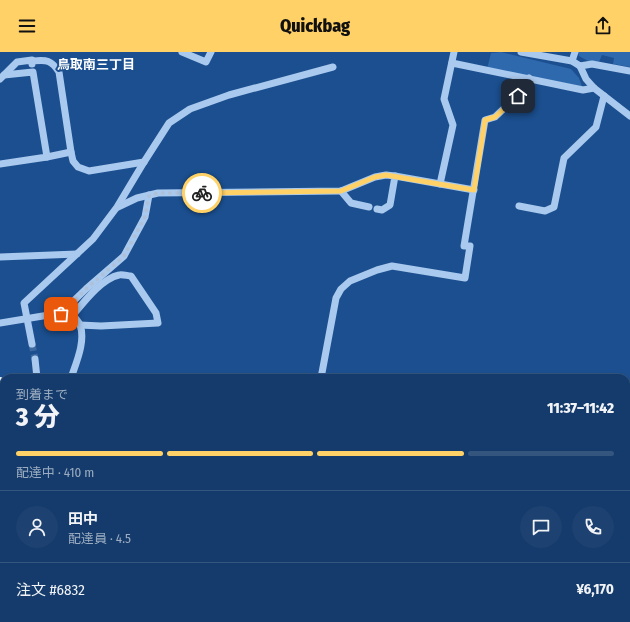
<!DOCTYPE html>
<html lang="ja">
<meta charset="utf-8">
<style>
:root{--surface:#143b6b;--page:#1d4271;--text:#f1f3f6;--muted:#9dadc1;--line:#33557e;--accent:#ffd166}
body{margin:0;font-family:"Fira Sans Condensed","Noto Sans JP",sans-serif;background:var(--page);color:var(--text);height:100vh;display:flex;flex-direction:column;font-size:15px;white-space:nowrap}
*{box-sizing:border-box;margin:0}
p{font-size:13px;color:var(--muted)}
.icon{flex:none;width:22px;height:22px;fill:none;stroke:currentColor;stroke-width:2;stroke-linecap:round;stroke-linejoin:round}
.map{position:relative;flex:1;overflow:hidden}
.sheet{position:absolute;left:0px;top:322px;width:630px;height:248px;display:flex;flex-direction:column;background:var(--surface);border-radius:12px 12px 0 0;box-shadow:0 1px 3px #0004,0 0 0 1px var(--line)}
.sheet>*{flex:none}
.pin{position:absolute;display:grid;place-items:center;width:34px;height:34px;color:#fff;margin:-17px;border-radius:8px;box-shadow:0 2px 6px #0006}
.courier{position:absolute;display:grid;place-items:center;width:40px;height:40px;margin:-20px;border:3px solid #ffd166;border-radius:50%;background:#fff;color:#222;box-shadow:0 1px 5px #0007}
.summary em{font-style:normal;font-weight:800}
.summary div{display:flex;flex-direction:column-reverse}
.summary{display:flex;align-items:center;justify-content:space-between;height:68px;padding:0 16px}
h1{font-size:26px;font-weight:800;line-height:30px}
.bar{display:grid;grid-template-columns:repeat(4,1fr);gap:6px 4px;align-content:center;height:48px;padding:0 16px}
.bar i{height:5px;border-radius:3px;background:var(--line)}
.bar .selected{background:var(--accent)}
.bar p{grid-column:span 4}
.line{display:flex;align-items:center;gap:10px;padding:0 16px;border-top:1px solid var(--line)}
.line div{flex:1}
.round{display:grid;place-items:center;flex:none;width:42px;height:42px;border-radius:21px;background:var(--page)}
header{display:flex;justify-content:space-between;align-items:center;height:52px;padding:0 16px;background:var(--accent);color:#111;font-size:18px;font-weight:800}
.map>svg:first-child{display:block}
</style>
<header><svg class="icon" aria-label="menu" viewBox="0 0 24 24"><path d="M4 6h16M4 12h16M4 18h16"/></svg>Quickbag<svg class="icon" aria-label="share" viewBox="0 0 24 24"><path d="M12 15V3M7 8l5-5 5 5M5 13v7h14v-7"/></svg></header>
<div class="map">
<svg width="630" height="570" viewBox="0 0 630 570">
<rect width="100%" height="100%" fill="#1b4f8f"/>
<g fill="#2e69ad">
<path d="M501,0L571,17L579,26L583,37L487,17L491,1Z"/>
<path d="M578,0H630V15L613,12L614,6L602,3L599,10L588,9L579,4Z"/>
<path d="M343,566H375V570H344Z"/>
</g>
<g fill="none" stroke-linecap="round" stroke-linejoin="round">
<path stroke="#3d69a0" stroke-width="7" stroke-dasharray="7 3.5" stroke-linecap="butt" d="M32,292L35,307"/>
<g stroke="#a9c9ee" stroke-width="7">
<path d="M182,0L206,10L211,0"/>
<path d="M521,0L572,9L580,14L586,27L594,36L630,64"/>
<path d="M32,9C46,8 51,7 59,20L71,100L73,109L78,115L89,119L144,110"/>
<path d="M572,9L575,0"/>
<path d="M452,11L583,38L594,36"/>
<path d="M580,14L592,12L630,19"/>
<path d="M4,23L17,10L32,8V12"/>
<path d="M0,27L4,23L33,20L47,105L0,112"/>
<path d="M47,105L71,100"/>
<path d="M395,124L474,138"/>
<path d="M440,132L453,73L444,47L454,0"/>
<path d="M341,139L351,151L369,155"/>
<path d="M519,154L545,159L554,155L564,106L596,75L604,44"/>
<path d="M118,155L137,146L158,141L341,139L375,125L386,123L395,124L390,153L382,158L377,157"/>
<path d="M0,205L77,202"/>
<path d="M61,261L86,237L124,204L145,165L149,143"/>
<path d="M73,263C84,250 101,227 119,223C122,222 128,224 131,224L156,261L158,271L101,274L80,273"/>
<path d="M0,271L61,261L73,263C75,266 79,270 80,273C86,289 76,311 71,326"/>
<path d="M32,292L24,251L93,187L117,155L144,110L169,71L190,57L229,43L333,15"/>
<path d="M35,307L37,326"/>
<path d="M321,326L336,246L341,237L350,229L377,218L392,214L465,226L470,194H464L485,68L495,65L517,44L529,26"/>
<path d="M626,337L630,341"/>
<path d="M626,374L630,375"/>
<path d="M626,453L630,415"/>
<path d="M626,506H630"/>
<path d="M0,525H4"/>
<path d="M180,566L181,570"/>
<path d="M221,566V570"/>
<path d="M243,566V570"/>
<path d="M299,566V570"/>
<path d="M579,570V566"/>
</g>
<g stroke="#f0f6ff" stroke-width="10">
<path d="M0,330L4,355"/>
<path d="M0,443L4,442"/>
<path d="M626,521H630"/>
<path d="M37,566V570"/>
</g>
</g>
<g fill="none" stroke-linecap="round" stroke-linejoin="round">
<path stroke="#afc1d8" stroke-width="4" stroke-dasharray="0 7.2" d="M61,262L86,237L124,204L145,165L149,144L158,141H202"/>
<path stroke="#ffd166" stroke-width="5" d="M202,141L341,139L375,125L386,123L474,138L485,68L495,65L518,44"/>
</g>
<g text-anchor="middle" stroke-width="4" stroke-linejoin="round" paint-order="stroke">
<g font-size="13" font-weight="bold" fill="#fff" stroke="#1b4f8f">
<text x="96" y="17">鳥取南三丁目</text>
</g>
</g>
</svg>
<div class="pin" style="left:61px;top:262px;background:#ea580c"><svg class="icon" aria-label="bag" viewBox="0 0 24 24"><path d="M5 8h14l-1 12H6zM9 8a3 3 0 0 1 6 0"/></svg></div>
<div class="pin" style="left:518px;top:44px;background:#1f2937"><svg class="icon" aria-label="home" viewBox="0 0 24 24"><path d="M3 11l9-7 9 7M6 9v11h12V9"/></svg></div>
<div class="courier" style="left:202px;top:141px"><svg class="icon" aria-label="bike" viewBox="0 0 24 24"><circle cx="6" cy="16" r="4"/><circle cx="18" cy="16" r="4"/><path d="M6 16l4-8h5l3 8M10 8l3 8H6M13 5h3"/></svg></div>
<section class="sheet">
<div class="summary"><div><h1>3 分</h1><p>到着まで</p></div><em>11:37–11:42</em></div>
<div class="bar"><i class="selected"></i><i class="selected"></i><i class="selected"></i><i></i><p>配達中 · 410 m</p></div>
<div class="line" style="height:72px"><a class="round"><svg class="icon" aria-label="person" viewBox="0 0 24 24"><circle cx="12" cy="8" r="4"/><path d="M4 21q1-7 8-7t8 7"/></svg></a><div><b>田中</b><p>配達員 · 4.5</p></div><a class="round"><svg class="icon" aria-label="chat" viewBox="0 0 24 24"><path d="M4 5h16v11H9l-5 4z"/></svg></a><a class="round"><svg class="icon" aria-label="phone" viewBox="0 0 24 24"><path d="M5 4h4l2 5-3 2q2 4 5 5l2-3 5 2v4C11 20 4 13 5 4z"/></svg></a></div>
<div class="line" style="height:52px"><div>注文 #6832</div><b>¥6,170</b></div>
</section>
</div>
